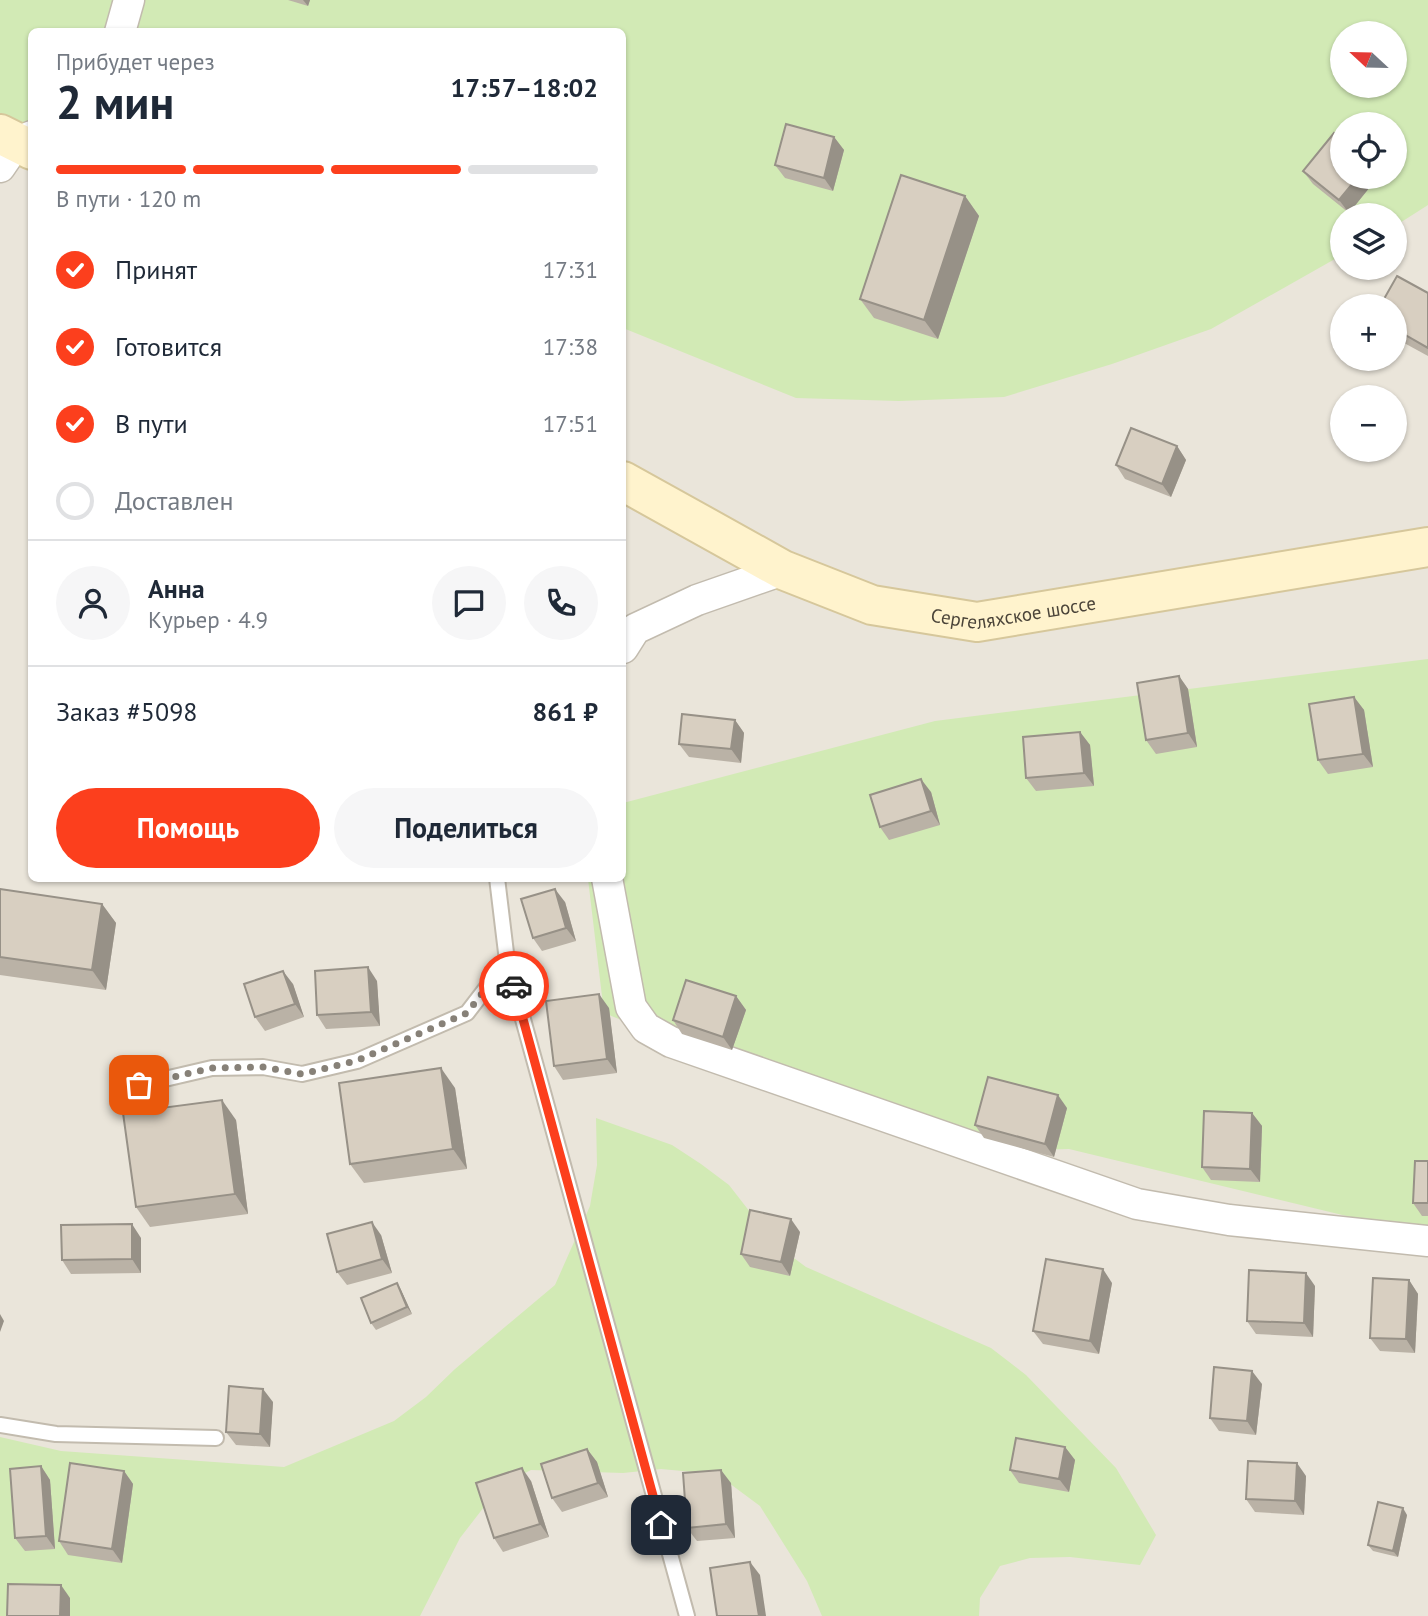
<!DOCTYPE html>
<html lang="ru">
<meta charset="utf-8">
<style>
:root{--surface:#fff;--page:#f6f6f7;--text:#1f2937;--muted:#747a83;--line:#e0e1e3;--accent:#fc3f1d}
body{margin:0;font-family:"PT Sans",sans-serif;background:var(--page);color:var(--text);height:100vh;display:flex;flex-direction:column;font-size:26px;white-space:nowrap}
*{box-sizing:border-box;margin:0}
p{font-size:23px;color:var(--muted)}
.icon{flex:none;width:38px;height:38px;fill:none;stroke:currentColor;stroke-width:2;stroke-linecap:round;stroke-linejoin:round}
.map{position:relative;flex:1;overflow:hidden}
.side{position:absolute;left:28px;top:28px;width:598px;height:854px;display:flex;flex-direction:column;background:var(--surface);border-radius:10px;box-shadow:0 2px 5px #0004}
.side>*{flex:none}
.needle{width:46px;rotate:292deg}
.tools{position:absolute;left:1330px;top:21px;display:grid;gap:14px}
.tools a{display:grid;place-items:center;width:77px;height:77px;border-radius:50%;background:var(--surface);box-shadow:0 2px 5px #0004;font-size:35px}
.pin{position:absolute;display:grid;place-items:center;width:60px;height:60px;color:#fff;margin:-30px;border-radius:14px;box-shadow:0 4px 10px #0006}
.courier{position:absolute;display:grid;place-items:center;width:70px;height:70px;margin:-35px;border:5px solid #fc3f1d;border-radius:50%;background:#fff;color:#222;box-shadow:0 2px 9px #0007}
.headline em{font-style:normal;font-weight:700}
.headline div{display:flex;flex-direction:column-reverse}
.headline{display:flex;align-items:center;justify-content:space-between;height:119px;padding:0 28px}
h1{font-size:46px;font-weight:700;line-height:52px}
.bar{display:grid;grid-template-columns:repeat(4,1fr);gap:10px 7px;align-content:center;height:84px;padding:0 28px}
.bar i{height:9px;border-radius:5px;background:var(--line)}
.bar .on{background:var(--accent)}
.bar p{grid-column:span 4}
.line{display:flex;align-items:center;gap:18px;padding:0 28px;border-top:2px solid var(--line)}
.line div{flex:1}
.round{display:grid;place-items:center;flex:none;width:74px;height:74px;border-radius:37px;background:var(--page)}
ol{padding:0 28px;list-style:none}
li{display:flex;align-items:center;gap:21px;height:77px}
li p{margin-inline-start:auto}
li .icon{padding:7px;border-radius:50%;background:var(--accent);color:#fff;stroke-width:4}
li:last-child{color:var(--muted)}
li i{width:38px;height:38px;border:4px solid var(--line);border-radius:50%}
.button{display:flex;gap:14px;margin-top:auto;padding:14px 28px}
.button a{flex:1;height:80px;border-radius:42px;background:var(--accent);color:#fff;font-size:28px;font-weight:700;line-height:80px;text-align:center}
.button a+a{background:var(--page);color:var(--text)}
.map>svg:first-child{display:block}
</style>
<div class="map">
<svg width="1428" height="1616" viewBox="0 0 1428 1616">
<rect width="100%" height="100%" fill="#f6f3ec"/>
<path fill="#eae5da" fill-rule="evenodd" d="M0,0H1428V1616H0ZM32,32H623V878H32ZM1342,33H1395V86H1342ZM1342,124H1395V177H1342ZM1342,215H1395V268H1342ZM1342,306H1395V359H1342ZM1342,397H1395V450H1342Z"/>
<g fill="#d2eab5" fill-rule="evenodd">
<path d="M0,0H1428V205L1395,226V215H1342V255L1211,329L1112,364L1004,397L899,401L796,398L623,328V32H32L31,157L0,163ZM1342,33H1395V86H1342ZM1342,124H1395V177H1342Z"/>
<path d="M1428,659V1238L1392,1227L1069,1149L992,1151L872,1121L604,1013L588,879L623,878V803L935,721Z"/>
<path d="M596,1118L672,1145L701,1164L729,1185L775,1244L806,1267L991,1348L1026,1375L1116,1468L1156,1535L1140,1565L1070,1557L1030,1558L1000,1566L980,1598L979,1616H822L807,1581L760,1506L729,1483L694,1472L661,1469L623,1473L531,1470L501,1485L460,1538L420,1616H0V1437L61,1451L284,1467L394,1421L426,1397L455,1369L555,1285L590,1206L597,1165Z"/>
</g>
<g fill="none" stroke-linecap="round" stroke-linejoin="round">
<defs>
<g id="service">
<path d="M497,878L507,961L687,1616"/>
<path d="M139,1085L212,1068L263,1067L302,1074L357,1061L467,1013L507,961"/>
<path d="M0,1425L56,1434L216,1438"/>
</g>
<g id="minor">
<path d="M120,32L129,0"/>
<path d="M0,167L17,142L32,136"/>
<path d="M623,648L635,629L697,600L783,570"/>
<path d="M607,878L631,1007L646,1028L671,1042L1137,1204L1229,1220L1428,1241"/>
</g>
<g id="secondary">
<path d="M0,134L32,150"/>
<path id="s1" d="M623,481L783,570L872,605L977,622L1428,547"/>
</g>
</defs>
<use href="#service" stroke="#c2bbae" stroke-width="18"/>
<use href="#minor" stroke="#c2bbae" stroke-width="33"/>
<use href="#secondary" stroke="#d6c79b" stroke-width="42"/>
<use href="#service" stroke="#fff" stroke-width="14"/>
<use href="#minor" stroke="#fff" stroke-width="30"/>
<use href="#secondary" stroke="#fff3cd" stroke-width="38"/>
</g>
<g fill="#bab2a6">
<path d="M288,0H310L308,6Z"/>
<path d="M834,137L844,150L833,191L785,178L775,165Z"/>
<path d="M1303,171L1342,177H1378L1349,213L1313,184Z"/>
<path d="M965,196L979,216L938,339L874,318L860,299Z"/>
<path d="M1428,293V356L1395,338V306Z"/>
<path d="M1177,446L1186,460L1171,497L1125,479L1116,465Z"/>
<path d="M1179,676L1188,689L1197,747L1156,754L1146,740Z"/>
<path d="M1354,697L1364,710L1373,767L1328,774L1318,760Z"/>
<path d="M735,720L744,733L741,763L689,757L679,744Z"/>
<path d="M1080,732L1090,745L1094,786L1036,791L1026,778Z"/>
<path d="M931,792L940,825L889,840L880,827Z"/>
<path d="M0,889L102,904L116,923L106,990L0,975Z"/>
<path d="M565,902L576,941L542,951L533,938Z"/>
<path d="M377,981L380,1026L326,1029L317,1015Z"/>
<path d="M293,984L304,1017L265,1031L255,1017Z"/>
<path d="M736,996L746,1010L732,1050L682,1034L673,1020Z"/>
<path d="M609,1008L617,1073L563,1080L554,1066Z"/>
<path d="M455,1088L467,1169L364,1183L350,1164Z"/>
<path d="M1067,1108L1054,1157L984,1138L975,1125Z"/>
<path d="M1252,1113L1262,1126L1260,1182L1211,1180L1202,1167Z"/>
<path d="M236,1120L248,1214L150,1227L136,1207Z"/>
<path d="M1428,1161V1216H1422L1413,1203Z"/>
<path d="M800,1232L790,1276L750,1267L741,1254Z"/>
<path d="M381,1235L392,1273L347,1285L337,1272Z"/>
<path d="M141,1238V1273L71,1274L62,1260Z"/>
<path d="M1409,1280L1418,1294L1415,1353L1380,1351L1370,1338Z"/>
<path d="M397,1283L401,1290L412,1314L376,1330L371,1323Z"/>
<path d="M1112,1283L1099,1354L1043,1344L1033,1331Z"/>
<path d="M1315,1286L1313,1337L1256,1334L1247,1321Z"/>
<path d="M1262,1384L1256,1435L1219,1431L1210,1418Z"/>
<path d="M273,1402L270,1447L236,1445L226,1432Z"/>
<path d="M1065,1447L1075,1460L1069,1492L1019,1483L1010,1470Z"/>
<path d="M587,1449L597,1462L608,1497L562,1512L552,1498Z"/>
<path d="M41,1466L50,1480L55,1549L25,1551L15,1538Z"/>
<path d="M124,1471L133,1484L122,1563L68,1555L59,1541Z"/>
<path d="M1306,1476L1304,1515L1255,1512L1246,1499Z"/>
<path d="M531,1481L549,1537L503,1552L494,1538Z"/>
<path d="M731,1483L735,1538L697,1541L687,1528Z"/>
<path d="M1407,1515L1398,1557L1373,1551L1368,1545Z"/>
</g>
<g fill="#979187">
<path d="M303,0H310L308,6Z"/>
<path d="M834,137L844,150L833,191L824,178Z"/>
<path d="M1358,177H1378L1349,213L1339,200Z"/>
<path d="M965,196L979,216L938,339L924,320Z"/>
<path d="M1177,446L1186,460L1171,497L1162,484Z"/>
<path d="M1179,676L1188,689L1197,747L1188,733Z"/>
<path d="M1354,697L1364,710L1373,767L1363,754Z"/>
<path d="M735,720L744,733L741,763L731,749Z"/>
<path d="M1080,732L1090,745L1094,786L1084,773Z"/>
<path d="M921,779L931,792L940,825L931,811Z"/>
<path d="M555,889L565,902L576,941L566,928Z"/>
<path d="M102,904L116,923L106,990L92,970Z"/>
<path d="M368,967L377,981L380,1026L371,1012Z"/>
<path d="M283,971L293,984L304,1017L295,1004Z"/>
<path d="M599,994L609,1008L617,1073L607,1059Z"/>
<path d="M736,996L746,1010L732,1050L723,1037Z"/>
<path d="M441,1068L455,1088L467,1169L453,1149Z"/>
<path d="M1058,1095L1067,1108L1054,1157L1045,1144Z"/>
<path d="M222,1100L236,1120L248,1214L235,1194Z"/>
<path d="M1252,1113L1262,1126L1260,1182L1250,1169Z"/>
<path d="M791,1219L800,1232L790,1276L781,1262Z"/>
<path d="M372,1222L381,1235L392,1273L382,1259Z"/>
<path d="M132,1224L141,1238V1273L132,1259Z"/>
<path d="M1103,1269L1112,1283L1099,1354L1090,1341Z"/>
<path d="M1306,1273L1315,1286L1313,1337L1304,1323Z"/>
<path d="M1409,1280L1418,1294L1415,1353L1406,1339Z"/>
<path d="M397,1283L401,1290L412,1314L407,1307Z"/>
<path d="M0,1314L4,1321L0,1332Z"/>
<path d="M1252,1371L1262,1384L1256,1435L1247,1421Z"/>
<path d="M263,1389L273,1402L270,1447L260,1434Z"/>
<path d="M1065,1447L1075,1460L1069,1492L1059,1479Z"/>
<path d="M587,1449L597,1462L608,1497L598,1483Z"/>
<path d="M1297,1463L1306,1476L1304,1515L1295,1501Z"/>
<path d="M41,1466L50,1480L55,1549L46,1536Z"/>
<path d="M522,1468L531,1481L549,1537L540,1524Z"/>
<path d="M721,1470L731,1483L735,1538L726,1524Z"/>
<path d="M124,1471L133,1484L122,1563L112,1549Z"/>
<path d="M1403,1508L1407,1515L1398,1557L1393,1551Z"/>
<path d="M750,1562L760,1575L766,1616H759Z"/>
<path d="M61,1585L70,1598V1616H60Z"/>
</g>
<g fill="#d8cfc1" stroke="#979187" stroke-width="2">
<path d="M786,124L834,137L824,178L775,165Z"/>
<path d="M1334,133L1342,140V177H1358L1339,200L1303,171Z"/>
<path d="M901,175L965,196L924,320L860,299Z"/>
<path d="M1397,276L1428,293V348L1395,329V306H1380Z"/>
<path d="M1131,428L1177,446L1162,484L1116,465Z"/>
<path d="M1179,676L1188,733L1146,740L1137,683Z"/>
<path d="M1354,697L1363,754L1318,760L1309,704Z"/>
<path d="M682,714L735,720L731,749L679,744Z"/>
<path d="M1080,732L1084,773L1026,778L1023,737Z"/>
<path d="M921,779L931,811L880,827L870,795Z"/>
<path d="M0,889L102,904L92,970L0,957Z"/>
<path d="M555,889L566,928L533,938L521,899Z"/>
<path d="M368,967L371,1012L317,1015L315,971Z"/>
<path d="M283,971L295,1004L255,1017L244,984Z"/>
<path d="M686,980L736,996L723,1037L673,1020Z"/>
<path d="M599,994L607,1059L554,1066L546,1001Z"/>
<path d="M441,1068L453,1149L350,1164L339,1083Z"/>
<path d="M988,1077L1058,1095L1045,1144L975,1125Z"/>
<path d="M222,1100L235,1194L136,1207L123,1113Z"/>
<path d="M1204,1111L1252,1113L1250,1169L1202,1167Z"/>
<path d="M1415,1161H1428V1203H1413Z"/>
<path d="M750,1210L791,1219L781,1262L741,1254Z"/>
<path d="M372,1222L382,1259L337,1272L327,1234Z"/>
<path d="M132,1224V1259L62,1260L61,1225Z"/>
<path d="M1046,1259L1103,1269L1090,1341L1033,1331Z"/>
<path d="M1249,1270L1306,1273L1304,1323L1247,1321Z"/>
<path d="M1373,1278L1409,1280L1406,1339L1370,1338Z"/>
<path d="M397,1283L407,1307L371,1323L361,1298Z"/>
<path d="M1214,1367L1252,1371L1247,1421L1210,1418Z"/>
<path d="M229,1386L263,1389L260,1434L226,1432Z"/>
<path d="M1016,1438L1065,1447L1059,1479L1010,1470Z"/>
<path d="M587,1449L598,1483L552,1498L541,1464Z"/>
<path d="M1248,1461L1297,1463L1295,1501L1246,1499Z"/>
<path d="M70,1463L124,1471L112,1549L59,1541Z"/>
<path d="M41,1466L46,1536L15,1538L10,1469Z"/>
<path d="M522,1468L540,1524L494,1538L476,1483Z"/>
<path d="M721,1470L726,1524L687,1528L683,1473Z"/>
<path d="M1378,1502L1403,1508L1393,1551L1368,1545Z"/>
<path d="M750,1562L759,1616H717L710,1568Z"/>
<path d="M8,1584L61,1585L60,1616H7Z"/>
</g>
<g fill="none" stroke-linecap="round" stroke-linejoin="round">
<path stroke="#878178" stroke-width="7" stroke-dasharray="0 12.6" d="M139,1085L212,1068L263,1067L302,1074L356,1061L467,1013L507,961L514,986"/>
<path stroke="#fc3f1d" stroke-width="9" d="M514,986L661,1525"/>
</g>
<g text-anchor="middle" stroke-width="6" stroke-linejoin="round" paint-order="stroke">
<g font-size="19" fill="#4b4439" stroke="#fff">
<text dy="7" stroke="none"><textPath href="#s1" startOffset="422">Сергеляхское шоссе</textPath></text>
</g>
</g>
</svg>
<div class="tools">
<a><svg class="needle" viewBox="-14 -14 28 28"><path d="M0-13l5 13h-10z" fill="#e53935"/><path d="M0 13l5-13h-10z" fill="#747a83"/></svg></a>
<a><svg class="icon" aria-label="locate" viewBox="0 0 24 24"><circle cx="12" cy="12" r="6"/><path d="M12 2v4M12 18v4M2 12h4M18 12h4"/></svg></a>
<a><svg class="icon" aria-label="layers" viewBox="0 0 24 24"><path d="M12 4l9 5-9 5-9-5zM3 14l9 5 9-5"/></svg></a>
<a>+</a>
<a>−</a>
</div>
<div class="pin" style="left:139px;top:1085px;background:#ea580c"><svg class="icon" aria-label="bag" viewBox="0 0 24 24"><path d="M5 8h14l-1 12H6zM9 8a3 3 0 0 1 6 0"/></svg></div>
<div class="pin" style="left:661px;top:1525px;background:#1f2937"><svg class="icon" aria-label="home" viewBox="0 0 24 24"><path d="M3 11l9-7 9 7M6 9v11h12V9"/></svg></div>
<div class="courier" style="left:514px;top:986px"><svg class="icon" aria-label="car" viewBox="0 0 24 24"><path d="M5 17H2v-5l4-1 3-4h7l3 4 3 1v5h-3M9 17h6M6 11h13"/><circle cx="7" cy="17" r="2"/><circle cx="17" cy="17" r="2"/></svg></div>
<section class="side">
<div class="headline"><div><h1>2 мин</h1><p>Прибудет через</p></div><em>17:57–18:02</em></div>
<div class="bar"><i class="on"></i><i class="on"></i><i class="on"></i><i></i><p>В пути · 120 m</p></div>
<ol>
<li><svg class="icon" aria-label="check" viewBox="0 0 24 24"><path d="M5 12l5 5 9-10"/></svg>Принят<p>17:31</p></li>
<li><svg class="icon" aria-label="check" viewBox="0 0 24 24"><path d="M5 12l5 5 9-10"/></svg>Готовится<p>17:38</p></li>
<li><svg class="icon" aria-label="check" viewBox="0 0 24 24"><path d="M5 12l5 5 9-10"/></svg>В пути<p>17:51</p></li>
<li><i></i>Доставлен</li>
</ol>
<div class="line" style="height:126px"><a class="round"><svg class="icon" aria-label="person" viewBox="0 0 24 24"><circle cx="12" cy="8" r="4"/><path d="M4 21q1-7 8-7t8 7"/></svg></a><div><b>Анна</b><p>Курьер · 4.9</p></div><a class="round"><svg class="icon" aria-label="chat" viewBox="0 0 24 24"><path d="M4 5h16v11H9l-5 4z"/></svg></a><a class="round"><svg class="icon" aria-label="phone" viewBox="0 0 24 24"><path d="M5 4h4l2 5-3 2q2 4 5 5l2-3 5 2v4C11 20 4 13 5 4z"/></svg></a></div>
<div class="line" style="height:91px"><div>Заказ #5098</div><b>861 ₽</b></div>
<div class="button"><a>Помощь</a><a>Поделиться</a></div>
</section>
</div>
